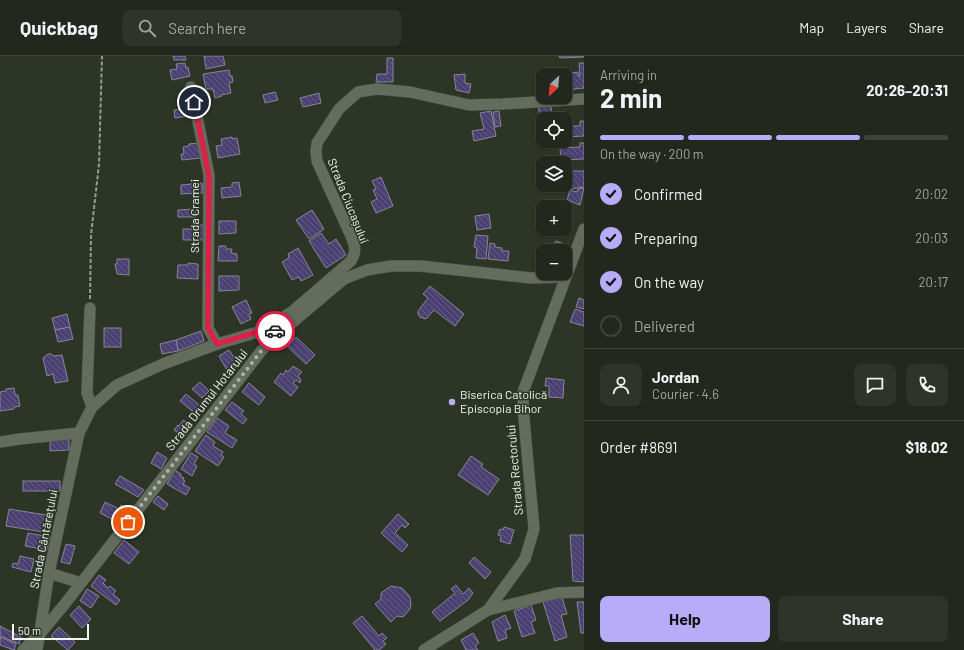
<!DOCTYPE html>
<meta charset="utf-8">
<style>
:root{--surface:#22281d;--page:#2e342a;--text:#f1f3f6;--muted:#a2a6a4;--line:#3f443b;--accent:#b8abf7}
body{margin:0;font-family:Barlow,sans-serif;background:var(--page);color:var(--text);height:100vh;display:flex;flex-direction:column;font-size:15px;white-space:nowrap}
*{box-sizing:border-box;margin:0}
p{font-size:13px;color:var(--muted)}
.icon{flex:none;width:22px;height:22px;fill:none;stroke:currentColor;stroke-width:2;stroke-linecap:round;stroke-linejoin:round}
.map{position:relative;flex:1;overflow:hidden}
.sheet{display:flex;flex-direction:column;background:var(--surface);width:380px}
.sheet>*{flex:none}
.needle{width:26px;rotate:206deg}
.fabs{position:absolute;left:536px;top:12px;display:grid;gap:8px}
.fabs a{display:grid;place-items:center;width:36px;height:36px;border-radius:8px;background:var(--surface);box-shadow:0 1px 3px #0004,0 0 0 1px var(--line);font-size:20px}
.scale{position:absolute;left:12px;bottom:10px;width:77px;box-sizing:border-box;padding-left:4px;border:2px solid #f1f7ee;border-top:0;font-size:11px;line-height:14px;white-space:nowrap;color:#f1f7ee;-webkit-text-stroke:3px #2d3527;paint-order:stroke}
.pin{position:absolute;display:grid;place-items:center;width:34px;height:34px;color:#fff;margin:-17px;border:2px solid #fff;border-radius:50%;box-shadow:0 1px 4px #0007}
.courier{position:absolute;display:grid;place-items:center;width:40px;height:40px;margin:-20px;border:3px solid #e11d48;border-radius:50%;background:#fff;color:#222;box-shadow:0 1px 5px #0007}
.overview em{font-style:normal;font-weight:700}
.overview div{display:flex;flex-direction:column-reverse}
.overview{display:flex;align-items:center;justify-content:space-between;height:68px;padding:0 16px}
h1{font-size:26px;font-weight:700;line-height:30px}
.bar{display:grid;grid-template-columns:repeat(4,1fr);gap:6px 4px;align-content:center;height:48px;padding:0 16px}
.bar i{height:5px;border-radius:3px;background:var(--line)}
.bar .selected{background:var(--accent)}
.bar p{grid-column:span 4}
.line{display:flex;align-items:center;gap:10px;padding:0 16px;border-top:1px solid var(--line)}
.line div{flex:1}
.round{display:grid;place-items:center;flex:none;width:42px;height:42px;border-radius:8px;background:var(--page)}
ol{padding:0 16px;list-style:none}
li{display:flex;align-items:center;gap:12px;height:44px}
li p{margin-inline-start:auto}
li .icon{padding:4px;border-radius:50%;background:var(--accent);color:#111;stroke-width:4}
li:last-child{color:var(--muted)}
li i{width:22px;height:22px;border:2px solid var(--line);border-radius:50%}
.cta{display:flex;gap:8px;margin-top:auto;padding:8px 16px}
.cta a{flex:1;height:46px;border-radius:8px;background:var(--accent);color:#111;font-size:16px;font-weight:700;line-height:46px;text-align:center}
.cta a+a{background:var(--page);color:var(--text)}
header{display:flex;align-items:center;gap:24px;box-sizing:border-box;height:56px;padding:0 20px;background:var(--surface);border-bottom:1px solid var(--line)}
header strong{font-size:19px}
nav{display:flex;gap:22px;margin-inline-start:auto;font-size:14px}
.search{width:280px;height:36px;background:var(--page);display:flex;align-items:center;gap:10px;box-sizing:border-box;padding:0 14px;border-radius:8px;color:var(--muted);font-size:15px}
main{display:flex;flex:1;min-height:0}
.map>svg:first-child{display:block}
</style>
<header>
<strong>Quickbag</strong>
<div class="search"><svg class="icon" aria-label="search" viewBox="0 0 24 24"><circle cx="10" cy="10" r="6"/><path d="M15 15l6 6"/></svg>Search here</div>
<nav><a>Map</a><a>Layers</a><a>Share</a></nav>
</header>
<main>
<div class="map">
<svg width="584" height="594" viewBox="0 0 584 594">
<defs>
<pattern id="building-back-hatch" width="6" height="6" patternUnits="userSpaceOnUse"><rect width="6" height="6" fill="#4a4071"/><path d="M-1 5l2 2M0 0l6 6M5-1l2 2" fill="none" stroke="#655c86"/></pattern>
</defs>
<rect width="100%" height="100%" fill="#2d3527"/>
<g fill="url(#building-back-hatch)" stroke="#888597">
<path d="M173,0H185L186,4H174Z"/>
<path d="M204,0H223L225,9L206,13Z"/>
<path d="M559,0H584V1L560,2Z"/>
<path d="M387,2H393V26H376L377,18H387Z"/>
<path d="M185,7L186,12L188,11L190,20L172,24L170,14L177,13L176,8Z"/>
<path d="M579,7H584V32L565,34V22H571V17L578,16V20H580Z"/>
<path d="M229,14L230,20H232L233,26L229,27L231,37L221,39L222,40L215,42L213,33H206L203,18Z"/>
<path d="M465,18V27L471,28L469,37L456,34L454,19Z"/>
<path d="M275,36L278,44L265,47L263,39Z"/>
<path d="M319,37L321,47L303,51L300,42Z"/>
<path d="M550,47L553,62L543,63V65H541L538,49Z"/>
<path d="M194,51L195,59L175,62L174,54Z"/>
<path d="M491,55L496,80L474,85L472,75L484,73L480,57Z"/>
<path d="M499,55L501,70L495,71L493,56Z"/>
<path d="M580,65H584V80L565,81V70H580Z"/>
<path d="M232,81V83L237,82L240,98L218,102L216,90L222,89L221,83Z"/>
<path d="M198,87L200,102L182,104L181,98H184L183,91L189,90V88Z"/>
<path d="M580,87H584V103L561,104L560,92L580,91Z"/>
<path d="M573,115H584V131L557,135L556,129H565V122H567L566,116Z"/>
<path d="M381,121L393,150L376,157L371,146L377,143L373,134L376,133L372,125Z"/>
<path d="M239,126L241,140L222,142L221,132L232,131V127Z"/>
<path d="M202,127L203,137L181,138V129Z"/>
<path d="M584,132L580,149L567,144L570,134L577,136L578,133Z"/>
<path d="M195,153L196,161H178V154Z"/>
<path d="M312,154L324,173L309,183L296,164Z"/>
<path d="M489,158L491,172L477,174L475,160Z"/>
<path d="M219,165H236V177L219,178Z"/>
<path d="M192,169H204V184H183V173H192Z"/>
<path d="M321,177L329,188L336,183L346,199L326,212L309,185Z"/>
<path d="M476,179L488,180L486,203L476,202L477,192L474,191Z"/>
<path d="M556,185L567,189L565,196L552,195Z"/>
<path d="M490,187L495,188V191L502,192V195H509L508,205L488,203Z"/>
<path d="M219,190H226V193H232L231,197L237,198V205H218Z"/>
<path d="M298,192L313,219L301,225L299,221L292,224L282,206L289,202L288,198Z"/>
<path d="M117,203H129V219L117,218L115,208H117Z"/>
<path d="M188,207L198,208V223L177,222L178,209H188Z"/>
<path d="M219,220H239V234L219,235Z"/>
<path d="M430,230L464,258L455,270L434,254L426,263L420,261L418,258V255L428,242L423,238Z"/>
<path d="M579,242L584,244V253L576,251Z"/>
<path d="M246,244L252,257L249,258L251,263L241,268L232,251Z"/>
<path d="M575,253L584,256V270L570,266Z"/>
<path d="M67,258L70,271L55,274L52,262Z"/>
<path d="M70,271L73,283L58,286L55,274Z"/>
<rect x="104" y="272" width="17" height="19"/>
<path d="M201,275L204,285L178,295L176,284Z"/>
<path d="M296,281L315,299L306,308L287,290Z"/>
<path d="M176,284L178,295L162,298L160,288Z"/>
<path d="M229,294L239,309L228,316L219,300Z"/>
<path d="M48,298H51L54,300L62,299L68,325L55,327L53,318L47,320L43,302Z"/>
<path d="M293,310L302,316L298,320L301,324L300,327L296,324L293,327L298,331L291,340L274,326L281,317L283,319L286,314L288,316Z"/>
<path d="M546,322L564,324L563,342L549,341V330H545Z"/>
<path d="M200,326L209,335L202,342L192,333Z"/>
<path d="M249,327L265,341L259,349L242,336Z"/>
<path d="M14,332L15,339H18L20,350L14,351V353L0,355V336L6,335V333Z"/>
<path d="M186,338L204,353L198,360L180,345Z"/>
<path d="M232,346L244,355L241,358L247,363L243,368L225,354Z"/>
<path d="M217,362L229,370L225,377L237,384L232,392L207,376Z"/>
<path d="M183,364L192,370L183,383L177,379L178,377L174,374L178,369L179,370Z"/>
<path d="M206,379L215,386L213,390L223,396L221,399L224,401L218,410L195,395Z"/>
<path d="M69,383V394L50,395V384Z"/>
<path d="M157,396L167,402L161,413L151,407Z"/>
<path d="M191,397L198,401L194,408L197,410L192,420L181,413Z"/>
<path d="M471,400L483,408L481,411L499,423L488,439L458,419Z"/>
<path d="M175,414L181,418L180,420L184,422L183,424L185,425L183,428L190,432L186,439L167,428Z"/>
<path d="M120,420L144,434L138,441L115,428Z"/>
<rect x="23" y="425" width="37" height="10"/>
<path d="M158,440L168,448L164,454L153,446Z"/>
<path d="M105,446L119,453L121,449L127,452L120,467L100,457Z"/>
<path d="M9,453L52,460L50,477L6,470Z"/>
<path d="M398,458L409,468L405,472L402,469L395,477L408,489L402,496L381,477Z"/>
<path d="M504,471L514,474L510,488L500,485L501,480L498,479L500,473L503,474Z"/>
<path d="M28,477L50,481L47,494L25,490Z"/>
<path d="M570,479H584V526L573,525Z"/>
<path d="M124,484L139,496L129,508L114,497Z"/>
<path d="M66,488L75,490L70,508L61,506Z"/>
<path d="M20,500L34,503L31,516L12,511L13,507L18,508Z"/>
<path d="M474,501L491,516L485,523L469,507Z"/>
<path d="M99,519L106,524L103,527L108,532L110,530L116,535L113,538L120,544L116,549L91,530Z"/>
<path d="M456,529L463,538L469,532L473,537L468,544L440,565L432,556L455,537L451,533Z"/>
<path d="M391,530L402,532L410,541L411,548L410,553L403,561L397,560L391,566L375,548L381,543V537Z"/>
<path d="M87,533L99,540L91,552L80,545Z"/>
<path d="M562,541L567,558L561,559L567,581L555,585L543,546Z"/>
<path d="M577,546H584V577H581Z"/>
<path d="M531,549L536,564L531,566L535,577L522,581L514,555Z"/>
<path d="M79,550L91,563L82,572L70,559Z"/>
<path d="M505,559L511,572L505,574L507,582L498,585L492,566Z"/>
<path d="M362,560L379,580L382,577L387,582L383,585L386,588L379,594H375L353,567Z"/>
<path d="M0,570L21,581L19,588L0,580Z"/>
<path d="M59,571L75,586L68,594L51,580Z"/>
<path d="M473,577L479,587L475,590L478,594H466L461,584Z"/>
<path d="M0,581L16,588L14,594L0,589Z"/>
</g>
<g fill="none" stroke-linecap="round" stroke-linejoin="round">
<defs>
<g id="minor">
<path d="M191,31L209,119L208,272L217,288"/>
<path d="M90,252L87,337L92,351"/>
<path d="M281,276L277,271V267C281,261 288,259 294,254C313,238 332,221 351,205C357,194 355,191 351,180L317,105L316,95L317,87L339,53L358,36L377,33L410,36L469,49L503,48L584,43"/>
<path d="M0,386L20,383L79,377"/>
<path d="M49,517L81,527"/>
<path d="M488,554L525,503L534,473L523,352V336L584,173"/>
<path d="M23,594L39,579L64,549L262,294L281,276L344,223L367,214L391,210H420L532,222L566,221"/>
<path d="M37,594L49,517L79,377L92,351L117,329L163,308L217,288L261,275L272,274L281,276"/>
<path d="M424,594L488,554L557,537L584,536"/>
</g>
</defs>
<use href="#minor" stroke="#4a5145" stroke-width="12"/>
<path stroke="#969d91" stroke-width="2" stroke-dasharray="4 2" stroke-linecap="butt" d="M90,243L91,179L99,108L102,0"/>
<use href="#minor" stroke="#636c5d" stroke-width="11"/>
</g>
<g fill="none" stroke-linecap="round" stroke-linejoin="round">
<path stroke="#acb3a8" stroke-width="4" stroke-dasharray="0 7.2" d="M128,466L262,294L281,276L275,275"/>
<path stroke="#e11d48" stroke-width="5" d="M194,46L209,120L208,272L217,288L261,275H275"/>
</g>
<circle fill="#b8abf7" stroke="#2d3527" stroke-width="1.5" cx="452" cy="346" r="4"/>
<g text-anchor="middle" stroke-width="3" stroke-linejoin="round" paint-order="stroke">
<g font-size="12" fill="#f1f7ee" stroke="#2d3527">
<text transform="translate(348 145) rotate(68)" y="4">Strada Ciucașului</text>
<text transform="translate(195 160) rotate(-90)" y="4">Strada Cramei</text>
<text transform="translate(207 344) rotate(-52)" y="4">Strada Drumul Hotarului</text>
<text transform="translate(515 414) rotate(-95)" y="4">Strada Rectorului</text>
<text transform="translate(44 483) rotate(-79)" y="4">Strada Cântărețului</text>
</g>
<g font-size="12" fill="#f1f7ee" stroke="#2d3527" text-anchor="start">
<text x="460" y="343">Biserica Catolică<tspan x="460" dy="14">Episcopia Bihor</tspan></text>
</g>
</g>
</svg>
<div class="fabs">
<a><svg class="needle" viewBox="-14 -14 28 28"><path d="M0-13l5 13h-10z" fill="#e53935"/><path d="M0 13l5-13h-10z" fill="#a2a6a4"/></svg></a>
<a><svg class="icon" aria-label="locate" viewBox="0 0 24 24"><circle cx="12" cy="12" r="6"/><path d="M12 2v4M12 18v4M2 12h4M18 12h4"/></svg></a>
<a><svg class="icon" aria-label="layers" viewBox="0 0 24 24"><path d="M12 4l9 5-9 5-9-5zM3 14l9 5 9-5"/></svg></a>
<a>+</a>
<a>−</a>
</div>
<div class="scale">50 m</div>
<div class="pin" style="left:128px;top:466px;background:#ea580c"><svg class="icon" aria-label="bag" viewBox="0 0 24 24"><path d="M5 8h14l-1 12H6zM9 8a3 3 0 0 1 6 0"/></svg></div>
<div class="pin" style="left:194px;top:46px;background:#1f2937"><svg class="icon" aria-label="home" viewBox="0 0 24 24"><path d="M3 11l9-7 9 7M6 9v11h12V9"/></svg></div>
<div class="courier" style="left:275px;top:275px"><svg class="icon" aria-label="car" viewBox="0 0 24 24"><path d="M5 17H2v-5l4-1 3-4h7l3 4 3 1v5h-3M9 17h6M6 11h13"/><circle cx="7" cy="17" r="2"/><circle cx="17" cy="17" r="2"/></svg></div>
</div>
<section class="sheet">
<div class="overview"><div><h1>2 min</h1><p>Arriving in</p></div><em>20:26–20:31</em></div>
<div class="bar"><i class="selected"></i><i class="selected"></i><i class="selected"></i><i></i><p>On the way · 200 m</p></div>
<ol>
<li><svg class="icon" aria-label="check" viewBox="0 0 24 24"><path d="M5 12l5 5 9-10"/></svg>Confirmed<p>20:02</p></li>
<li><svg class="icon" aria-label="check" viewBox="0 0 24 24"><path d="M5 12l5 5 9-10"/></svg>Preparing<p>20:03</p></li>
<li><svg class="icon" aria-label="check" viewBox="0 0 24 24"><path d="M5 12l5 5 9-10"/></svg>On the way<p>20:17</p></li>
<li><i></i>Delivered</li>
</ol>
<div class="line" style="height:72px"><a class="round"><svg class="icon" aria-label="person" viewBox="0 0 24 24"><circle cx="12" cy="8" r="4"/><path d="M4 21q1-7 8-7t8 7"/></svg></a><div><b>Jordan</b><p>Courier · 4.6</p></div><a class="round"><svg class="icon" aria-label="chat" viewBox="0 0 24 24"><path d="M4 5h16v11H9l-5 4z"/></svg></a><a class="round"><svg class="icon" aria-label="phone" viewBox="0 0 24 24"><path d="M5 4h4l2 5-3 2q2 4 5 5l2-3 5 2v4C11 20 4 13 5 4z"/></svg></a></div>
<div class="line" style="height:52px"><div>Order #8691</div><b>$18.02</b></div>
<div class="cta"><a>Help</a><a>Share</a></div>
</section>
</main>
